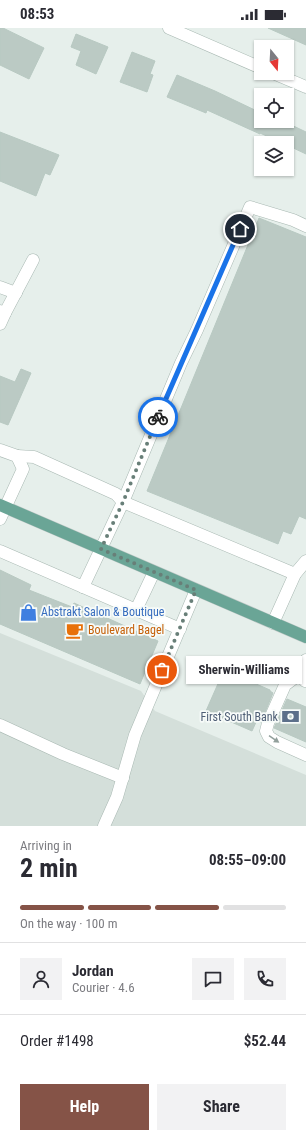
<!DOCTYPE html>
<meta charset="utf-8">
<style>
:root{--surface:#fff;--page:#f2f2f3;--text:#2b2b33;--muted:#7c7c81;--line:#e1e1e2;--accent:#855347}
body{margin:0;font-family:"Roboto Condensed",sans-serif;background:var(--page);color:var(--text);height:100vh;display:flex;flex-direction:column;font-size:15px;white-space:nowrap}
*{box-sizing:border-box;margin:0}
p{font-size:13px;color:var(--muted)}
.icon{flex:none;width:22px;height:22px;fill:none;stroke:currentColor;stroke-width:2;stroke-linecap:round;stroke-linejoin:round}
.map{position:relative;height:798px;overflow:hidden}
.side{display:flex;flex-direction:column;background:var(--surface);flex:1}
.side>*{flex:none}
.needle{width:26px;rotate:162deg}
.buttons{position:absolute;left:254px;top:12px;display:grid;gap:8px}
.buttons a{display:grid;place-items:center;width:40px;height:40px;border-radius:0px;background:var(--surface);box-shadow:0 1px 3px #0004;font-size:20px}
.pin{position:absolute;display:grid;place-items:center;width:34px;height:34px;color:#fff;margin:-17px;border:2px solid #fff;border-radius:50%;box-shadow:0 1px 4px #0007}
.courier{position:absolute;display:grid;place-items:center;width:40px;height:40px;margin:-20px;border:3px solid #1a73e8;border-radius:50%;background:#fff;color:#222;box-shadow:0 1px 5px #0007}
.bubble{position:absolute;height:28px;border-radius:0px;background:var(--surface);box-shadow:0 1px 3px #0004;font-size:13px;font-weight:700;line-height:28px;text-align:center}
.overview em{font-style:normal;font-weight:700}
.overview div{display:flex;flex-direction:column-reverse}
.overview{display:flex;align-items:center;justify-content:space-between;height:68px;padding:0 20px}
h1{font-size:26px;font-weight:700;line-height:30px}
.bar{display:grid;grid-template-columns:repeat(4,1fr);gap:6px 4px;align-content:center;height:48px;padding:0 20px}
.bar i{height:5px;border-radius:3px;background:var(--line)}
.bar .on{background:var(--accent)}
.bar p{grid-column:span 4}
.line{display:flex;align-items:center;gap:10px;padding:0 20px;border-top:1px solid var(--line)}
.line div{flex:1}
.round{display:grid;place-items:center;flex:none;width:42px;height:42px;border-radius:0px;background:var(--page)}
.primary-button{display:flex;gap:8px;margin-top:auto;padding:8px 20px}
.primary-button a{flex:1;height:46px;border-radius:0px;background:var(--accent);color:#fff;font-size:16px;font-weight:700;line-height:46px;text-align:center}
.primary-button a+a{background:var(--page);color:var(--text)}
.status{display:flex;justify-content:space-between;align-items:center;height:28px;padding:0 20px;background:var(--surface);direction:ltr}
.status svg{height:11px;fill:currentColor}
.map>svg:first-child{display:block}
</style>
<div class="status"><b>08:53</b><svg viewBox="0 0 49 12"><path d="M0 12V9h3v3zM5 12V6h3v6zM10 12V3h3v9zM15 12V0h3v12zM26 1h20v11H26zM47 4h2v5h-2z"/></svg></div>
<div class="map">
<svg width="306" height="798" viewBox="0 0 306 798">
<rect width="100%" height="100%" fill="#e6efeb"/>
<path fill="#d4dfda" d="M0,605L141,663L155,683L306,747V798H0Z"/>
<g fill="#bbcac4" stroke="#b8c9c2">
<path d="M0,0H3L44,20L29,51L0,37Z"/>
<path d="M268,0H306V17Z"/>
<path d="M76,6L108,19L96,46L76,37L81,23L71,19Z"/>
<path d="M132,24L155,33L150,46L153,47L147,64L120,54Z"/>
<path d="M177,47L215,63L261,85V93H283L306,104V126L287,117V115H282L260,105V106L207,82L206,85L167,69Z"/>
<path d="M0,104L59,127L50,147L45,145L36,168L0,153Z"/>
<path d="M259,190L306,209V491L299,488L291,506L283,503L278,516L147,463Z"/>
<path d="M21,341L31,345L8,397L0,394V348L15,354Z"/>
<path d="M0,542L31,557L29,562L72,579L74,575L158,613L140,656L0,596Z"/>
<path d="M224,642L270,662V663L273,665L261,694L257,692L252,703L206,683Z"/>
<path d="M287,671L306,679V714L274,700Z"/>
</g>
<g fill="none" stroke-linecap="round" stroke-linejoin="round">
<defs>
<g id="minor">
<path d="M169,0L261,40"/>
<path d="M273,45L306,59"/>
<path d="M0,259L16,265"/>
<path d="M0,283L5,285L33,232"/>
<path d="M0,296L5,285"/>
<path d="M0,422L17,428L23,441L0,491"/>
<path d="M17,428L34,429L116,466L123,474L83,559"/>
<path d="M0,523L180,601"/>
<path d="M295,546L123,474L181,335L197,302L250,179L293,192L306,198"/>
<path d="M136,582L154,544"/>
<path d="M273,595L295,546L306,533"/>
<path d="M301,647L293,651L285,657L268,695L266,703L269,709L277,714L306,727"/>
<path d="M305,653C300,646 302,640 306,632"/>
<path d="M0,697L63,726L123,750"/>
<path d="M104,798L117,769L135,707L196,562"/>
</g>
<path id="major" d="M0,477L306,609"/>
</defs>
<use href="#minor" stroke="#a8b8b2" stroke-width="13"/>
<use href="#major" stroke="#c2cac8" stroke-width="13"/>
<use href="#minor" stroke="#fff" stroke-width="12"/>
<use href="#major" stroke="#6aa596" stroke-width="12"/>
</g>
<defs><path id="oneway-solid" d="M-6-.8H1V-3.2L6.5 0L1 3.2V.8H-6Z"/></defs>
<use fill="#92a09c" href="#oneway-solid" transform="translate(274 711) rotate(34)"/>
<g fill="none" stroke-linecap="round" stroke-linejoin="round">
<path stroke="#687f78" stroke-width="4" stroke-dasharray="0 7.2" d="M158,389L123,474L101,521L196,562L162,642"/>
<path stroke="#1a73e8" stroke-width="5" d="M158,389L240,201"/>
</g>
<defs>
<symbol id="shop-bare" viewBox="-9 -9 18 18"><path d="M-5-2.5h2.3a2.7 3.5 0 0 1 5.4 0H5L5.5 6h-11ZM-1.5-2.5h3a1.5 2.3 0 0 0-3 0Z" fill="#3f7fe0" stroke="#f7fbf9" stroke-width="2.5" paint-order="stroke"/></symbol>
<symbol id="cafe-bare" viewBox="-9 -9 18 18"><path d="M-5.5-4.5H6V0H3Q3 3.5 0 3.5H-2.5Q-5.5 3.5-5.5 0ZM3-3.2v2h1.7v-2ZM-6 4.5H4V6H-6Z" fill="#e8710a" stroke="#f7fbf9" stroke-width="2.5" paint-order="stroke"/></symbol>
<symbol id="bank-bare" viewBox="-9 -9 18 18"><path d="M-6-4H6V4H-6ZM0-2.3a2.3 2.3 0 1 0 0 4.6a2.3 2.3 0 1 0 0-4.6Z" fill="#5c6f8a" stroke="#f7fbf9" stroke-width="2.5" paint-order="stroke"/></symbol>
</defs>
<g fill-rule="evenodd">
<use href="#shop-bare" x="16" y="572" width="25" height="25"/>
<use href="#cafe-bare" x="62" y="590" width="25" height="25"/>
<use href="#bank-bare" x="278" y="676" width="25" height="25"/>
</g>
<g text-anchor="middle" stroke-width="3.5" stroke-linejoin="round" paint-order="stroke">
<g font-size="12" fill="#366cbe" stroke="#f7fbf9" text-anchor="start">
<text x="41" y="588">Abstrakt Salon &amp; Boutique</text>
</g>
<g font-size="12" fill="#c56008" stroke="#f7fbf9" text-anchor="start">
<text x="88" y="606">Boulevard Bagel</text>
</g>
<g font-size="12" fill="#4e5e75" stroke="#f7fbf9" text-anchor="end">
<text x="278" y="693">First South Bank</text>
</g>
</g>
</svg>
<div class="buttons">
<a><svg class="needle" viewBox="-14 -14 28 28"><path d="M0-13l5 13h-10z" fill="#e53935"/><path d="M0 13l5-13h-10z" fill="#7c7c81"/></svg></a>
<a><svg class="icon" aria-label="locate" viewBox="0 0 24 24"><circle cx="12" cy="12" r="6"/><path d="M12 2v4M12 18v4M2 12h4M18 12h4"/></svg></a>
<a><svg class="icon" aria-label="layers" viewBox="0 0 24 24"><path d="M12 4l9 5-9 5-9-5zM3 14l9 5 9-5"/></svg></a>
</div>
<div class="pin" style="left:162px;top:642px;background:#ea580c"><svg class="icon" aria-label="bag" viewBox="0 0 24 24"><path d="M5 8h14l-1 12H6zM9 8a3 3 0 0 1 6 0"/></svg></div>
<div class="pin" style="left:240px;top:201px;background:#1f2937"><svg class="icon" aria-label="home" viewBox="0 0 24 24"><path d="M3 11l9-7 9 7M6 9v11h12V9"/></svg></div>
<div class="courier" style="left:158px;top:389px"><svg class="icon" aria-label="bike" viewBox="0 0 24 24"><circle cx="6" cy="16" r="4"/><circle cx="18" cy="16" r="4"/><path d="M6 16l4-8h5l3 8M10 8l3 8H6M13 5h3"/></svg></div>
<div class="bubble" style="left:186px;top:628px;width:116px">Sherwin-Williams</div>
</div>
<section class="side">
<div class="overview"><div><h1>2 min</h1><p>Arriving in</p></div><em>08:55–09:00</em></div>
<div class="bar"><i class="on"></i><i class="on"></i><i class="on"></i><i></i><p>On the way · 100 m</p></div>
<div class="line" style="height:72px"><a class="round"><svg class="icon" aria-label="person" viewBox="0 0 24 24"><circle cx="12" cy="8" r="4"/><path d="M4 21q1-7 8-7t8 7"/></svg></a><div><b>Jordan</b><p>Courier · 4.6</p></div><a class="round"><svg class="icon" aria-label="chat" viewBox="0 0 24 24"><path d="M4 5h16v11H9l-5 4z"/></svg></a><a class="round"><svg class="icon" aria-label="phone" viewBox="0 0 24 24"><path d="M5 4h4l2 5-3 2q2 4 5 5l2-3 5 2v4C11 20 4 13 5 4z"/></svg></a></div>
<div class="line" style="height:52px"><div>Order #1498</div><b>$52.44</b></div>
<div class="primary-button"><a>Help</a><a>Share</a></div>
</section>
